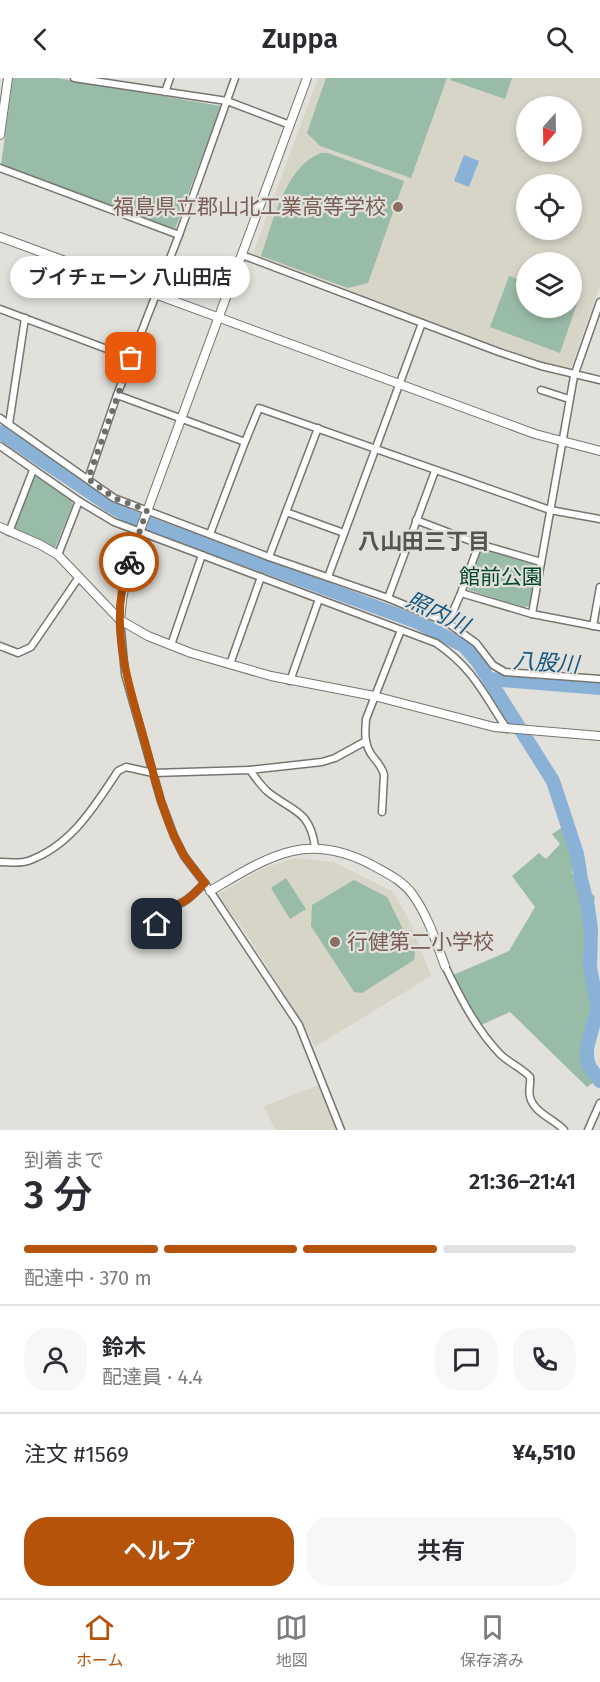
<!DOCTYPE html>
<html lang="ja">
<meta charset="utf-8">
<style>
:root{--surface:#fff;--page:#f7f7f7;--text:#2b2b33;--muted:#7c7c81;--line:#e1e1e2;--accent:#b45309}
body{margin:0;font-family:"Fira Sans","Noto Sans JP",sans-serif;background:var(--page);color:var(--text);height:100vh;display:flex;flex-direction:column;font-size:22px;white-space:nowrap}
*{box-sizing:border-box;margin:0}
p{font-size:20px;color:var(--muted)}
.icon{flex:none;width:33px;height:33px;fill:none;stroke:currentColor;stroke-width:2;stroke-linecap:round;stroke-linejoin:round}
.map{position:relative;height:1052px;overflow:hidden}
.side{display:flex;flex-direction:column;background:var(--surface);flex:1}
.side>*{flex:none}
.needle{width:39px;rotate:200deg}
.controls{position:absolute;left:516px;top:18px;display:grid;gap:12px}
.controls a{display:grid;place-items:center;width:66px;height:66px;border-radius:50%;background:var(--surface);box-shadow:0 3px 9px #0003;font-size:30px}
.pin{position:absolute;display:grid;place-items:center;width:51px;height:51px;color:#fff;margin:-26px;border-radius:12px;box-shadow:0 3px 9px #0006}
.courier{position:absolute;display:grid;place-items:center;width:60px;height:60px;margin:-30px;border:4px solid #b45309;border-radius:50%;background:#fff;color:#222;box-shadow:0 2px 8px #0007}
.bubble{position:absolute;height:42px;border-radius:21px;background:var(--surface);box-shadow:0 3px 9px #0003;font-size:20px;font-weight:600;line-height:42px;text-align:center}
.head em{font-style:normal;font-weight:600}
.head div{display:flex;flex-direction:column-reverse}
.head{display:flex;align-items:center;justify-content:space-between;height:102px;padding:0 24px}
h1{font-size:39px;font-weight:600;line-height:45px}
.bar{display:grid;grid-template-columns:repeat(4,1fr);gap:9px 6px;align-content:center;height:72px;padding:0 24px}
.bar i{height:8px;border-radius:4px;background:var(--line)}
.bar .current{background:var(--accent)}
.bar p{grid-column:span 4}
.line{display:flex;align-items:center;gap:15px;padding:0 24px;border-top:2px solid var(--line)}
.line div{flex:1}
.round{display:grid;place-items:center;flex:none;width:63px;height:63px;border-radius:24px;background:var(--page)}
.action{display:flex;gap:12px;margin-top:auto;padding:12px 24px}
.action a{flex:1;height:69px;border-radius:24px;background:var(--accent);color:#fff;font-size:24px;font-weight:600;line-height:69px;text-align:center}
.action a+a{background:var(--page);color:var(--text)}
header{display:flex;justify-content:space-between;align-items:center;height:78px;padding:0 24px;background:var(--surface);font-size:27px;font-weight:600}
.dock{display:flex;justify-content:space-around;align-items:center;height:84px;border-top:2px solid var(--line);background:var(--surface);font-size:16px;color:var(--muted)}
.dock a{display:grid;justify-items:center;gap:3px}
.dock .current{color:var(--accent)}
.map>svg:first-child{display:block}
</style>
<header><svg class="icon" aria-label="back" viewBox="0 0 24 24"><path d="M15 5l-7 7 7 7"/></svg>Zuppa<svg class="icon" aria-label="search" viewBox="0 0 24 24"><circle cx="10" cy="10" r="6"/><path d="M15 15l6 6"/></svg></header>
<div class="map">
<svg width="600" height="1052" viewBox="0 0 600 1052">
<rect width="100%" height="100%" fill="#e1e0db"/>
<g fill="#d7d4c8" fill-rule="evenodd">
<path d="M318,0H600V207L572,287L568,291L535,282L256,179L254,173ZM526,28H572V74H526ZM526,106H572V152H526ZM526,184H572V230H526Z"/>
<path d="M295,780L334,784L392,813L410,843L431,898L315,969L302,944L243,851L217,817L261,791Z"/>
<path d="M320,1007L337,1052H275L264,1028Z"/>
</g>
<g fill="#99bca8">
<path d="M13,0H58L221,28L175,151L1,87Z"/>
<path d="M326,0H447L411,100L320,68L307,55Z"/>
<path d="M451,0H512L505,21L450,2Z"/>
<path d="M321,75H328L404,103L368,205L348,210L261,178C273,145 285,88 321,75Z"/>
<path d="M509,198L526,204V230H572V221L578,223L560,275L490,249Z"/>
<path d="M36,398L71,422L73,426L55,470L15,452V448L33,400Z"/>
<path d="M484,472L534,486L537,489L529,528L524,529L469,512L467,508L480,474Z"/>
<path d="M563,749L575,775L572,795L595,819L588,846L587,888L584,894L596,930L589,976L599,1001L587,1009L510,934L481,947L451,898L509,873L535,829L512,798L539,775L546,781L560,766L552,756Z"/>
<path d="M286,800L306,831L290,841L271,810Z"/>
<path d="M354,802L387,819L415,875L414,882L362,915L354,914L311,848L312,827Z"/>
</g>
<path fill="#89b2d6" d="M464,77L479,83L469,109L454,103Z"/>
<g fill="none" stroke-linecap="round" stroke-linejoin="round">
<g stroke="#89b2d6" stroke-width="14">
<path d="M0,354L109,427L128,438L417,544L464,568L478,584L553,703L577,776L581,801L588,829L591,852L590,890L598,929L587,970V979L589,988L600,1003"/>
<path d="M489,601L600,610"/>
</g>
<defs>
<g id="minor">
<path d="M74,0L227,23L290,47"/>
<path d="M165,14L170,0"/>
<path d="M0,90L179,157"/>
<path d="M242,177L499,274L541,288L600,302"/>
<path d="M0,231L131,280"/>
<path d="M541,312L569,321"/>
<path d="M117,317L245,364L259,330L550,432L600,441"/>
<path d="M0,340L114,420L269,479L388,520L448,545L461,515L532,536L600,549"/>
<path d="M9,346L25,240"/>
<path d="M0,368L79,423L114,444L436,565C473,590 483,615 507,651"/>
<path d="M88,401L117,317L179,157L235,0"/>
<path d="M286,434L344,455"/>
<path d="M416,442L479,466L541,484"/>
<path d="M9,454L33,392"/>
<path d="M210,456L245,364"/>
<path d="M58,477L79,423"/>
<path d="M269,479L318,350"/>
<path d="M328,499L422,245"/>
<path d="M461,515L479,466"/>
<path d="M388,520L435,393"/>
<path d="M532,536L574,298L600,224"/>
<path d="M120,542L125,596L161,723L174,758L184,778L206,807L299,947L341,1052"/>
<path d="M448,545L476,565L493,587L505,594L600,601"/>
<path d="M593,548L600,509"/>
<path d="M171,567L202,477"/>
<path d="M0,568L18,575L31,569L79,499"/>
<path d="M230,586L261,499"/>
<path d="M290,603L319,521"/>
<path d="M250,692L322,684L335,680L366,663"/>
<path d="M382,734L384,697C382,688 376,683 371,676C364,665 365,654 366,641L401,552"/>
<path d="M0,784C9,784 19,786 28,783C71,768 94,729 118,693L126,689L153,695L250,692C255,699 261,708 268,714C293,734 310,732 315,769"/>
<path d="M174,861L157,846C154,828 173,831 183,824C191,820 198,811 205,805"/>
<path d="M445,888C460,919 476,951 500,976C509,985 522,990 530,999C531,1006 528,1012 530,1019C534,1035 554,1041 564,1052"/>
<path d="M588,1052L600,1025"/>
</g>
<g id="tertiary">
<path d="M0,57L8,0"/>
<path d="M0,159L535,356L600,373"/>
<path d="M0,449L41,467L58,477L120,542L148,558L191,575L271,598L374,618L494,649L600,658"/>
<path d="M120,542C122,510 128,485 139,455L307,0"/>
<path d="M210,813C268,779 306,752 372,787C388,796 402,802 413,817C428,838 436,864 445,888"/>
</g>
</defs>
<use href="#minor" stroke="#767570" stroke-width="9"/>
<use href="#tertiary" stroke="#767570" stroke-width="10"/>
<use href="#minor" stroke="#fff" stroke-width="6"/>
<use href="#tertiary" stroke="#fff" stroke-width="8"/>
</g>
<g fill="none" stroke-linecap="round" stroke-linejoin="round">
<path stroke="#6d6d6a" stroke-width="6" stroke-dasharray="0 10.8" d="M129,484L147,432L114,420L88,401L131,280"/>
<path stroke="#b45309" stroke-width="8" d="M129,484C107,549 129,605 146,668C155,701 163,737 179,768C185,782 196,793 205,805C198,811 191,820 183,824C172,831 155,828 157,846"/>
</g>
<g fill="#8d6e63" stroke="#e1e0db" stroke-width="2">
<circle cx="398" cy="129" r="6"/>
<circle cx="335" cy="864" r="6"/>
</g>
<g text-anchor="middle" stroke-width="4.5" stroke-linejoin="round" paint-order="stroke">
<g font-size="21" fill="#785e54" stroke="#e1e0db" text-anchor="end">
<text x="386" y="136">福島県立郡山北工業高等学校</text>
<text x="347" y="871" text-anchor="start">行健第二小学校</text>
</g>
<g font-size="21" fill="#04482c" stroke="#e1e0db">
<text x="501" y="506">館前公園</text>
</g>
<g font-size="22" font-weight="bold" fill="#555450" stroke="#e1e0db">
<text x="424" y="471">八山田三丁目</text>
</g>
<g font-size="22" font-style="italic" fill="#145684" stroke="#e1e0db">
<text transform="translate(438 534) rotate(26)" y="8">照内川</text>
<text transform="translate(546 584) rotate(4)" y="8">八股川</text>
</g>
</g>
</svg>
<div class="controls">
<a><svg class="needle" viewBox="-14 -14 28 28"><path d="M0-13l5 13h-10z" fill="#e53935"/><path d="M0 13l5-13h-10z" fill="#7c7c81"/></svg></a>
<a><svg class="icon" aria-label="locate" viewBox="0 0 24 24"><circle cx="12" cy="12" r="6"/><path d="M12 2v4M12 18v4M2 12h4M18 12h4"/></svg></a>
<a><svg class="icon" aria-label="layers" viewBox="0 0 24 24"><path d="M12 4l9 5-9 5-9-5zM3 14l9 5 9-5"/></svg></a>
</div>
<div class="pin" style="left:131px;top:280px;background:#ea580c"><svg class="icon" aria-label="bag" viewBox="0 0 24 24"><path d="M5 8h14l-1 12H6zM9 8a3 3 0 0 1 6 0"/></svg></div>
<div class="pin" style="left:157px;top:846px;background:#1f2937"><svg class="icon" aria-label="home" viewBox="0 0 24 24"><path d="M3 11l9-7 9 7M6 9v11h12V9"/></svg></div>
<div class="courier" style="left:129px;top:484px"><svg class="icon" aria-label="bike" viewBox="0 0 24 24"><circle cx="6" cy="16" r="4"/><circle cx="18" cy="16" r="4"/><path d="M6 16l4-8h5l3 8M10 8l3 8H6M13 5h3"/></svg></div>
<div class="bubble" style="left:10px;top:178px;width:240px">ブイチェーン 八山田店</div>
</div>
<section class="side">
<div class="head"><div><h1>3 分</h1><p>到着まで</p></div><em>21:36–21:41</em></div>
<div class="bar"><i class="current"></i><i class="current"></i><i class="current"></i><i></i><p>配達中 · 370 m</p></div>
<div class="line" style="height:108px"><a class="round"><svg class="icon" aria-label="person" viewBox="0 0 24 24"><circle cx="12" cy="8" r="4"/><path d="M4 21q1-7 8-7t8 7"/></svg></a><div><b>鈴木</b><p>配達員 · 4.4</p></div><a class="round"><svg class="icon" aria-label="chat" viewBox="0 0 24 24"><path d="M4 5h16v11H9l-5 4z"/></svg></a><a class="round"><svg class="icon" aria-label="phone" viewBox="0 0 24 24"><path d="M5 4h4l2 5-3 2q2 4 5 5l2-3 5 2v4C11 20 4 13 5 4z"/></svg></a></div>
<div class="line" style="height:78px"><div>注文 #1569</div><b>¥4,510</b></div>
<div class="action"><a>ヘルプ</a><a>共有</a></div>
</section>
<nav class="dock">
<a class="current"><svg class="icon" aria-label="home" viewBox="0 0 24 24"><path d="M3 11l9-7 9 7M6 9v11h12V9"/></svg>ホーム</a>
<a><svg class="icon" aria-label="map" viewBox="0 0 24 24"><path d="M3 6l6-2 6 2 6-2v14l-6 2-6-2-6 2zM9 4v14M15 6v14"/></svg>地図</a>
<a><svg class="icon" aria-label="saved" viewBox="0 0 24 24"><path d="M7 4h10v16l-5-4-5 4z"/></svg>保存済み</a>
</nav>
